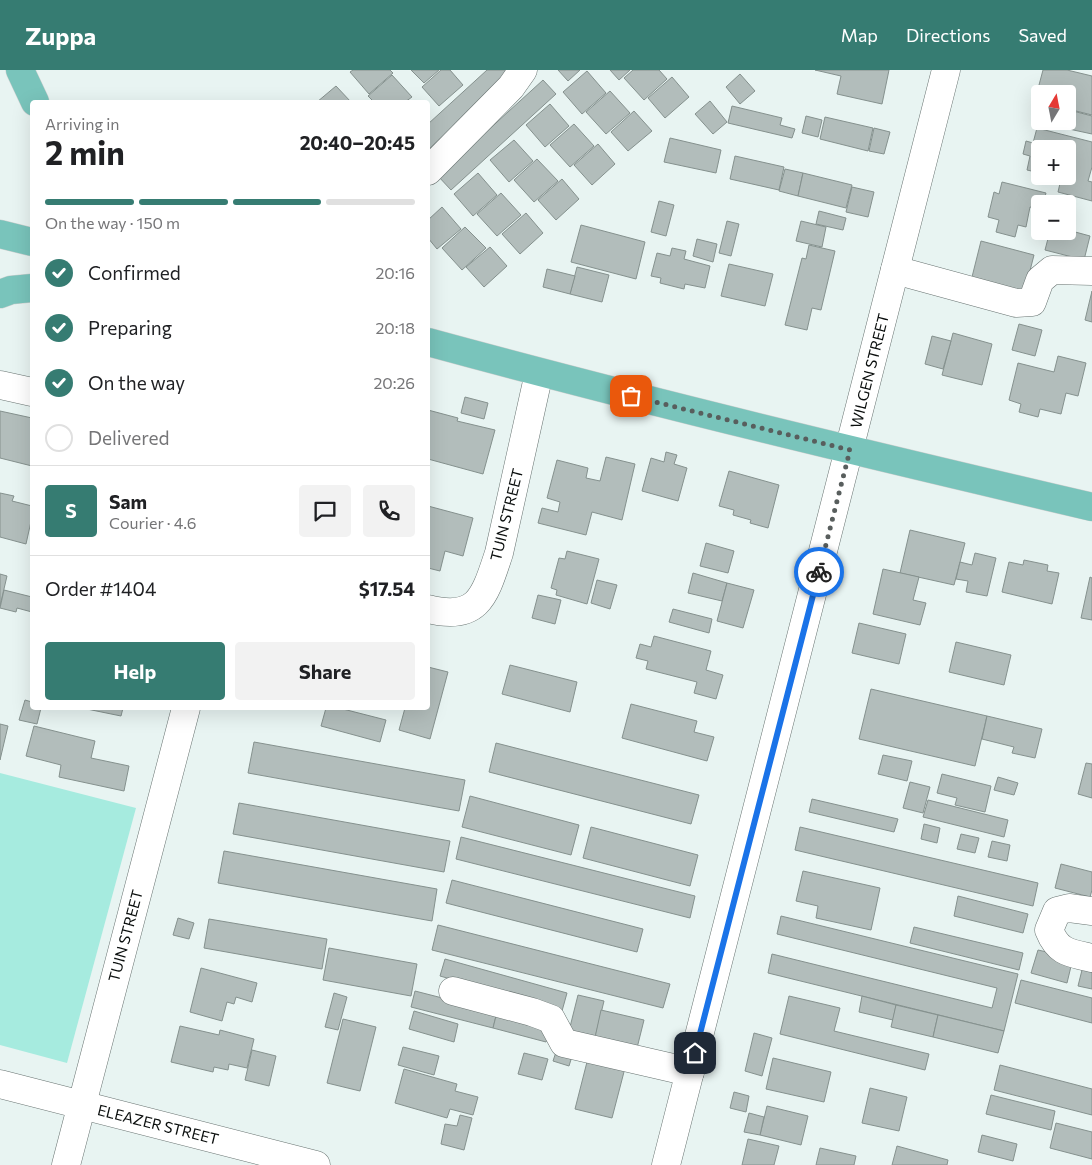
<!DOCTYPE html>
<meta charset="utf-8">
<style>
:root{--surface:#fff;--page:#f2f2f2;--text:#202124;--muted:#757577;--line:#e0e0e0;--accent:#367c72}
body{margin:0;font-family:Commissioner,sans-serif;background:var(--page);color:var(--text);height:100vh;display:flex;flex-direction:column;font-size:19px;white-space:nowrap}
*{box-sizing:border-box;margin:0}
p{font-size:16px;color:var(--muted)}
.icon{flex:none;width:28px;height:28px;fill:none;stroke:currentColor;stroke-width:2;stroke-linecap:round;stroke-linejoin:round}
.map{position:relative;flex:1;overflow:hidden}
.details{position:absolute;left:30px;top:30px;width:400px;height:610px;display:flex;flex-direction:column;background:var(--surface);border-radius:5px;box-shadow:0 5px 20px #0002}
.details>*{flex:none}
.needle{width:32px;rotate:10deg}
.buttons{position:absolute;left:1031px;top:15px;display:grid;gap:10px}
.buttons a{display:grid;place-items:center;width:45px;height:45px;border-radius:5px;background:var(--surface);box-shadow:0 5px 20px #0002;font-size:25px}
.pin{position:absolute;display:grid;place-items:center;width:42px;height:42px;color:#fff;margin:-21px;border-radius:10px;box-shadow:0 2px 8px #0006}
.courier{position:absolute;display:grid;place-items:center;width:50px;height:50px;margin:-25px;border:4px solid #1a73e8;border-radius:50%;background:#fff;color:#222;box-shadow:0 1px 6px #0007}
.overview em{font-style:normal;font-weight:700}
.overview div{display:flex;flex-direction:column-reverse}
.overview{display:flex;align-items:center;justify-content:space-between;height:85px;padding:0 15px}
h1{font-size:32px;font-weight:700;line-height:38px}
.bar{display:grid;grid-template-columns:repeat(4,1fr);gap:8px 5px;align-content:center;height:60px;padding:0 15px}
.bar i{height:6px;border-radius:4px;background:var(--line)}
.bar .active{background:var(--accent)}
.bar p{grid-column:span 4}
.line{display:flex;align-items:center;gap:12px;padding:0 15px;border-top:1px solid var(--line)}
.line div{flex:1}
.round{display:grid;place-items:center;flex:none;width:52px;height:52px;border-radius:5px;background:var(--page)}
ol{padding:0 15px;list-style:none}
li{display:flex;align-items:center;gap:15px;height:55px}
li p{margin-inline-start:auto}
li .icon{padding:5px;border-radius:50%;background:var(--accent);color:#fff;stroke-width:4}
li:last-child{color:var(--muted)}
li i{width:28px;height:28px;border:2px solid var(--line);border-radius:50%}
.button{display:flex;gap:10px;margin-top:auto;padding:10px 15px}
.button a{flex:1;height:58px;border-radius:5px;background:var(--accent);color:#fff;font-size:20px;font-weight:700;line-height:58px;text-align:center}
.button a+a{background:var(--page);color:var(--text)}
header{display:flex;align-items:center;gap:30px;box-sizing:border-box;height:70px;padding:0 25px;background:var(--accent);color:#fff}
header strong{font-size:24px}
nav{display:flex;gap:28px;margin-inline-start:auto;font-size:18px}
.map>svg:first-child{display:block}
</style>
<header>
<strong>Zuppa</strong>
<nav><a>Map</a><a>Directions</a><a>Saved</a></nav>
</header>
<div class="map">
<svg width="1092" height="1095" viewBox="0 0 1092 1095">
<rect width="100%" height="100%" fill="#e8f4f2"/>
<path fill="#a6ebdf" d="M0,703L136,738L67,993L0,975Z"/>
<g fill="#b2bdbb" stroke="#85918e">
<path d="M353,0H390L393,3L369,24L350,2Z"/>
<path d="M411,0H439L424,13Z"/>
<path d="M441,0H450L463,15L439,36L422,17Z"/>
<path d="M487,0H514L428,80V54Z"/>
<path d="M558,0H580L568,11Z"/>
<path d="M610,0H630L619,10Z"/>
<path d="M633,0H659L667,9L644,30L624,8Z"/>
<path d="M815,0H889L882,34L837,24L841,6Z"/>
<path d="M1043,0H1067L1092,6V45L1068,39V24H1040V32L1035,30Z"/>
<path d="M587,1L606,23L582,44L563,22Z"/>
<path d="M740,4L755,21L740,34L726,17Z"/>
<path d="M392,5L412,27L405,32H374L368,26Z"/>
<path d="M672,7L689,27L665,48L648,28Z"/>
<path d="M543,10L556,24L451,120L438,106Z"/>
<path d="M336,16L351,32H317Z"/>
<path d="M610,21L630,43L606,64L586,42Z"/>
<path d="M710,31L727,52L713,64L695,44Z"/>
<path d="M550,34L569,56L545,77L526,55Z"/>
<path d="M732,36L782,48L780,55L795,59L792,68L728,53Z"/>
<path d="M634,41L652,61L628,81L611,62Z"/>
<path d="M1073,41L1092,46V64L1069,59Z"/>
<path d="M806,46L822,50L818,67L802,63Z"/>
<path d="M825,47L873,58L868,81L820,69Z"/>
<path d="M574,54L594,76L570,97L550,75Z"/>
<path d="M874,58L890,62L884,84L869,81Z"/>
<path d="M1037,58L1092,72V97L1088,111L1092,112V131L1058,122L1061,109L1052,106H1068V79H1040V103L1027,100L1030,86L1023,84L1026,71L1033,73Z"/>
<path d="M670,68L721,80L716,103L664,92Z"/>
<path d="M514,70L533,91L509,112L490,90Z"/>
<path d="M598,74L615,94L592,115L574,95Z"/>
<path d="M735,86L784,97L779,120L730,109Z"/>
<path d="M537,89L558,111L534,132L514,110Z"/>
<path d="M785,99L803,103L798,126L779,121Z"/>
<path d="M478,103L497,125L473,146L454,124Z"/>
<path d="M803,103L852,115L846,138L798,126Z"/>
<path d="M562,109L579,129L556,150L538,130Z"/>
<path d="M1002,112L1046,123L1043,134H1040V139L1030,137L1026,157L1018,155L1015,167L996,162L999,150L988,147L994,122L999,124Z"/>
<path d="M852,117L874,122L868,147L846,142Z"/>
<path d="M501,123L521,145L497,166L477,144Z"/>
<path d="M659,131L674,135L666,166L651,162Z"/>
<path d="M442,137L461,159L437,179L428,168V150Z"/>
<path d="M819,141L846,148L843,160L816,154Z"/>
<path d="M526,143L543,163L520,184L502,164Z"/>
<path d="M727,151L739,154L731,186L719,183Z"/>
<path d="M801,151L826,157L822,177L796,171Z"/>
<path d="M581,155L645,172L636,209L571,192Z"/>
<path d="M465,157L486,178L462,200L442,178Z"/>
<path d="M1068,160L1090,166L1084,190L1045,180L1050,161Z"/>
<path d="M697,169L717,174L713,192L693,186Z"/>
<path d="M981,171L1034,185L1023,228L970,215Z"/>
<path d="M809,175L835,181L821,240L812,238L807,260L785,255L802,188L806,189Z"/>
<path d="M490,177L507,196L484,217L466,197Z"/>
<path d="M672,178L686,181L684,189L710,196L705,218L685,214L684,219L660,213L661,208L651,206L657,183L670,186Z"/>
<path d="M729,194L773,204L765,236L721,226Z"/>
<path d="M577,197L609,205L602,232L570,224Z"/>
<path d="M547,199L575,206L570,224L543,217Z"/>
<path d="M1092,221V252L1085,250Z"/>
<path d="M1019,254L1042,260L1035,286L1012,280Z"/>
<path d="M953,263L992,274L982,315L942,305Z"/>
<path d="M932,266L951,271L943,299L925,294Z"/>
<path d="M1058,286L1086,293L1078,326L1066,323L1061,344L1040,339L1038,347L1019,342L1021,334L1009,330L1018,293L1054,302Z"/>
<path d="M465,327L488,333L484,349L461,343Z"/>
<path d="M428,340L458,348L457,351L495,360L483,404L428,389Z"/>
<path d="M0,341L32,348V396L0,388Z"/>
<path d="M666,382L677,385L674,394L687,398L678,431L642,421L651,388L664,392Z"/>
<path d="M606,387L635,394L622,450L592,442L586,465L538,453L542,438L558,442L560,432L547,428L557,390L588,398L586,408L600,411Z"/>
<path d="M729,401L779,415L768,458L750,453L751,450L733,445L734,440L719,436Z"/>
<path d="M0,423L14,426L12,431L32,436V447L26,474L0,467Z"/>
<path d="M428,436L473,448L463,486L445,481L440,501L428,498Z"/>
<path d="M910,460L965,473L954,515L900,503Z"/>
<path d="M706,473L734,481L728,503L700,496Z"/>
<path d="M567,481L599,489L587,534L556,525L557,520L551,518L559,488L565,489Z"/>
<path d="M975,483L996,488L987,526L966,522L968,511L956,509L960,492L972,495Z"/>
<path d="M1024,490L1048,495L1047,501L1059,503L1052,534L1002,522L1009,492L1023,495Z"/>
<path d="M883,499L919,507L913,530L926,533L920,555L873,544Z"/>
<path d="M693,503L727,513L722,531L688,523Z"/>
<path d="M0,504L7,506L0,536Z"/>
<path d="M1090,507L1092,508V550L1081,548Z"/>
<path d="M597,510L617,515L610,539L591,533Z"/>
<path d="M727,513L754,520L743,558L717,551Z"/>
<path d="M4,520L32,527V542L17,538L16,542L0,538Z"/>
<path d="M538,525L561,530L555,554L532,548Z"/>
<path d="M673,539L712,549L709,563L669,552Z"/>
<path d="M859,553L906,564L899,594L852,583Z"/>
<path d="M654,566L711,581L706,600L723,605L716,629L694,623L697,612L646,599L648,591L636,588L640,574L651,577Z"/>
<path d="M956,572L1011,585L1004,615L949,602Z"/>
<path d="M510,595L577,612L570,642L502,624Z"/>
<path d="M428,597L448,602L430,669L399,660L405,638H428Z"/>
<path d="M871,619L987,646L975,696L859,669Z"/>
<path d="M25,630L32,632V638H41L37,654L19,650Z"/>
<path d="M631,634L697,651L694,662L714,667L707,691L622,668Z"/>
<path d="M82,638H123L121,646Z"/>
<path d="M326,638H339L386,650L380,672L321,656Z"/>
<path d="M987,646L1042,659L1035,688L1012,683L1014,677L982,669Z"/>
<path d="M0,654L8,656L0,690Z"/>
<path d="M34,656L95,671L91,688L129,696L124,721L59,707L61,695L26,686Z"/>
<path d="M254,672L465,710L459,741L248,703Z"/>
<path d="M496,673L699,725L691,754L489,702Z"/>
<path d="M883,685L912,691L907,711L878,704Z"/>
<path d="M1086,693L1092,694V728L1078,724Z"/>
<path d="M942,704L991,716L985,742L955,735L957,728L937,723Z"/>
<path d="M998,707L1018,713L1014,725L994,720Z"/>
<path d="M910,712L930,717L923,743L903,738Z"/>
<path d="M470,726L579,755L571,785L462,757Z"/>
<path d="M812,729L898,749L894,762L809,742Z"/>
<path d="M928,730L1008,750L1004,767L923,747Z"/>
<path d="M239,733L450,771L444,802L233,764Z"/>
<path d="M924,754L940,758L937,773L921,769Z"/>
<path d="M591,757L698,785L690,816L583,788Z"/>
<path d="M800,757L1038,813L1033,836L795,780Z"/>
<path d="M961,764L979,768L975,783L957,779Z"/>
<path d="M461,767L695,826L690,848L456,789Z"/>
<path d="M992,771L1010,775L1007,791L988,787Z"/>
<path d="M224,781L437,819L432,851L218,813Z"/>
<path d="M1061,794L1092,802V820L1090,827L1055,818Z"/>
<path d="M803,801L880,818L871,860L816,848L818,836L796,831Z"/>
<path d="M452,810L643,859L637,882L446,833Z"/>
<path d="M958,826L1028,844L1023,863L954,846Z"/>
<path d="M781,846L1018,904L1004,961L768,903L772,884L992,938L997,918L777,864Z"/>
<path d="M178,848L194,853L189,869L173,865Z"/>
<path d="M209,849L327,869L322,899L204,878Z"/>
<path d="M438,855L670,914L663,938L432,880Z"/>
<path d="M914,857L1023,883L1019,900L910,873Z"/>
<path d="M329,878L417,894L411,926L323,910Z"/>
<path d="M1038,880L1073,888L1067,913L1031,903Z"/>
<path d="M445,889L567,923L562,941L440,906Z"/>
<path d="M1084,892L1092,894V919L1078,916Z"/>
<path d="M201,898L257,913L252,932L236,927L234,934L227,932L222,951L190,942Z"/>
<path d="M1021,910L1092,928V953L1015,933Z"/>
<path d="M415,921L497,942L493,958L411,937Z"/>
<path d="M334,923L347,927L338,960L325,957Z"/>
<path d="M578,925L604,931L594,972L568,965Z"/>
<path d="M789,926L840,938L834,961L929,984L925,1000L780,964Z"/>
<path d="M862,926L896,935L893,950L859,942Z"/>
<path d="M896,935L938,945L933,967L891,957Z"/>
<path d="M601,940L644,950L636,982L594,972Z"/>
<path d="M414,941L458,954L454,972L409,959Z"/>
<path d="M497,942L551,955L546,972L493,958Z"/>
<path d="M938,945L1004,961L998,983L933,967Z"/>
<path d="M343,949L376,957L360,1021L327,1013Z"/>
<path d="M180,956L219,965L220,960L254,969L247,998L229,994L228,1000L214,997L213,1002L171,992Z"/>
<path d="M754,963L772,968L762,1006L745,1001Z"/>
<path d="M403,977L439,986L434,1005L398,995Z"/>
<path d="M557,979L573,983L569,996L553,991Z"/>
<path d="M252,980L276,986L269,1016L245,1010Z"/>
<path d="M524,983L548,989L542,1010L518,1004Z"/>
<path d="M588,988L625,998L612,1048L575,1039Z"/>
<path d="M773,988L831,1002L824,1032L766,1019Z"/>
<path d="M1000,995L1092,1019V1045L994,1020Z"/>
<path d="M404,999L457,1014L455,1021L478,1027L473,1045L450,1039L447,1048L395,1033Z"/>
<path d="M870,1018L907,1027L899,1061L862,1053Z"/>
<path d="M734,1022L749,1026L746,1042L730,1038Z"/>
<path d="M991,1025L1055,1041L1051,1060L986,1044Z"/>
<path d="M767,1036L808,1046L801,1075L760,1065Z"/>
<path d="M749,1043L764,1047L760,1065L744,1062Z"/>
<path d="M460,1045L472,1048L464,1080L441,1074L445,1054L457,1056Z"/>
<path d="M1056,1053L1092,1062V1089L1050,1078Z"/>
<path d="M982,1065L1017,1074L1013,1091L978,1082Z"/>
<path d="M748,1069L779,1076L774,1095H742Z"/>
<path d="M897,1076L948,1090L947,1095H892Z"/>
<path d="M820,1078L856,1086L854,1095H816Z"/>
</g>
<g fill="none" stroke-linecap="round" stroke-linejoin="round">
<defs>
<g id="minor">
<path d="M428,101L511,17L523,0"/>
<path d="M895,200L1016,233L1032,232L1040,210L1052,200L1092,201"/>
<path d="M0,315L32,322"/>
<path d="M428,539C479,552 485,525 499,483L539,303"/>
<path d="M1092,841L1069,838L1057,841L1049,860C1058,883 1070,883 1092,888"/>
<path d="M453,921L532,942L551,949L564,973L690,1002"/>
<path d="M0,1014L316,1095"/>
<path d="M66,1095L186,638"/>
<path d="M666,1095L946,0"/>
</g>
<g id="major">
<path d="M20,0L35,32"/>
<path d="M0,164L32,172"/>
<path d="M0,224L11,220L32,218"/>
<path d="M428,272C648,332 870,385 1092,437"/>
</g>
</defs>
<use href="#minor" stroke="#687371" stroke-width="29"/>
<use href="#major" stroke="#cecfcf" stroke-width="29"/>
<use href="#minor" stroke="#fff" stroke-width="28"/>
<use href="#major" stroke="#79c4bb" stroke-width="28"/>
</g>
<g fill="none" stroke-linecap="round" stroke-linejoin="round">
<path stroke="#585e5d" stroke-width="5" stroke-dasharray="0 9" d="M631,326L850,380L819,502"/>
<path stroke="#1a73e8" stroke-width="6" d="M695,983L819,502"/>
</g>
<g text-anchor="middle" stroke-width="4" stroke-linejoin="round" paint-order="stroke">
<g font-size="15" fill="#0a0e0d" stroke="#fff">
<text transform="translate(870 301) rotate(-76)" y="5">WILGEN STREET</text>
<text transform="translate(507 445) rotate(-76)" y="5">TUIN STREET</text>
<text transform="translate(126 866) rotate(-75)" y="5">TUIN STREET</text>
<text transform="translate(158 1055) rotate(14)" y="5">ELEAZER STREET</text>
</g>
</g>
</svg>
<div class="buttons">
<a><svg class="needle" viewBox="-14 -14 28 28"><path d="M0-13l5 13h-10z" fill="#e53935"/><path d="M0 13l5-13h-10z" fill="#757577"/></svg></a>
<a>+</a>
<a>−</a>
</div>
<div class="pin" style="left:631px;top:326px;background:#ea580c"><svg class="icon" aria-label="bag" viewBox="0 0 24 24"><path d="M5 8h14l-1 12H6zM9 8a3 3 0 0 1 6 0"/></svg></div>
<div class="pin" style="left:695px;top:983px;background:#1f2937"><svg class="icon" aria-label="home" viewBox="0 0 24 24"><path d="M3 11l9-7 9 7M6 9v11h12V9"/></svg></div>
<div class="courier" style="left:819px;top:502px"><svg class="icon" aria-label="bike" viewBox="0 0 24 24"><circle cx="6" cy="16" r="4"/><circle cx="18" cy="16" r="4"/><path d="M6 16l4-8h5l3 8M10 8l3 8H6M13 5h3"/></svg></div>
<section class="details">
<div class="overview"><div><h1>2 min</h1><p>Arriving in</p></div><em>20:40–20:45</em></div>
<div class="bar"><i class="active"></i><i class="active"></i><i class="active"></i><i></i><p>On the way · 150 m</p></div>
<ol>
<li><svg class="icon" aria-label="check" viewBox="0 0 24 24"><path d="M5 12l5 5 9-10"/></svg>Confirmed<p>20:16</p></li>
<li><svg class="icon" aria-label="check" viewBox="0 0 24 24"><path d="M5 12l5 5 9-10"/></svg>Preparing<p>20:18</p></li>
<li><svg class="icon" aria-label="check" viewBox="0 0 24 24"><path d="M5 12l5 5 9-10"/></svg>On the way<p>20:26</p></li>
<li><i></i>Delivered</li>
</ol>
<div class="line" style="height:90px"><b class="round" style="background:var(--accent);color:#fff">S</b><div><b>Sam</b><p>Courier · 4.6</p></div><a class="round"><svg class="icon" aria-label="chat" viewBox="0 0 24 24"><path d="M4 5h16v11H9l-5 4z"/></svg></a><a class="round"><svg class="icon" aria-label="phone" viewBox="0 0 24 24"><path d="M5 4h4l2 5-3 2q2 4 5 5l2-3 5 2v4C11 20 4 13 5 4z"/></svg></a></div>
<div class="line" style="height:65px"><div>Order #1404</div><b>$17.54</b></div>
<div class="button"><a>Help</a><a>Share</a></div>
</section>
</div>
